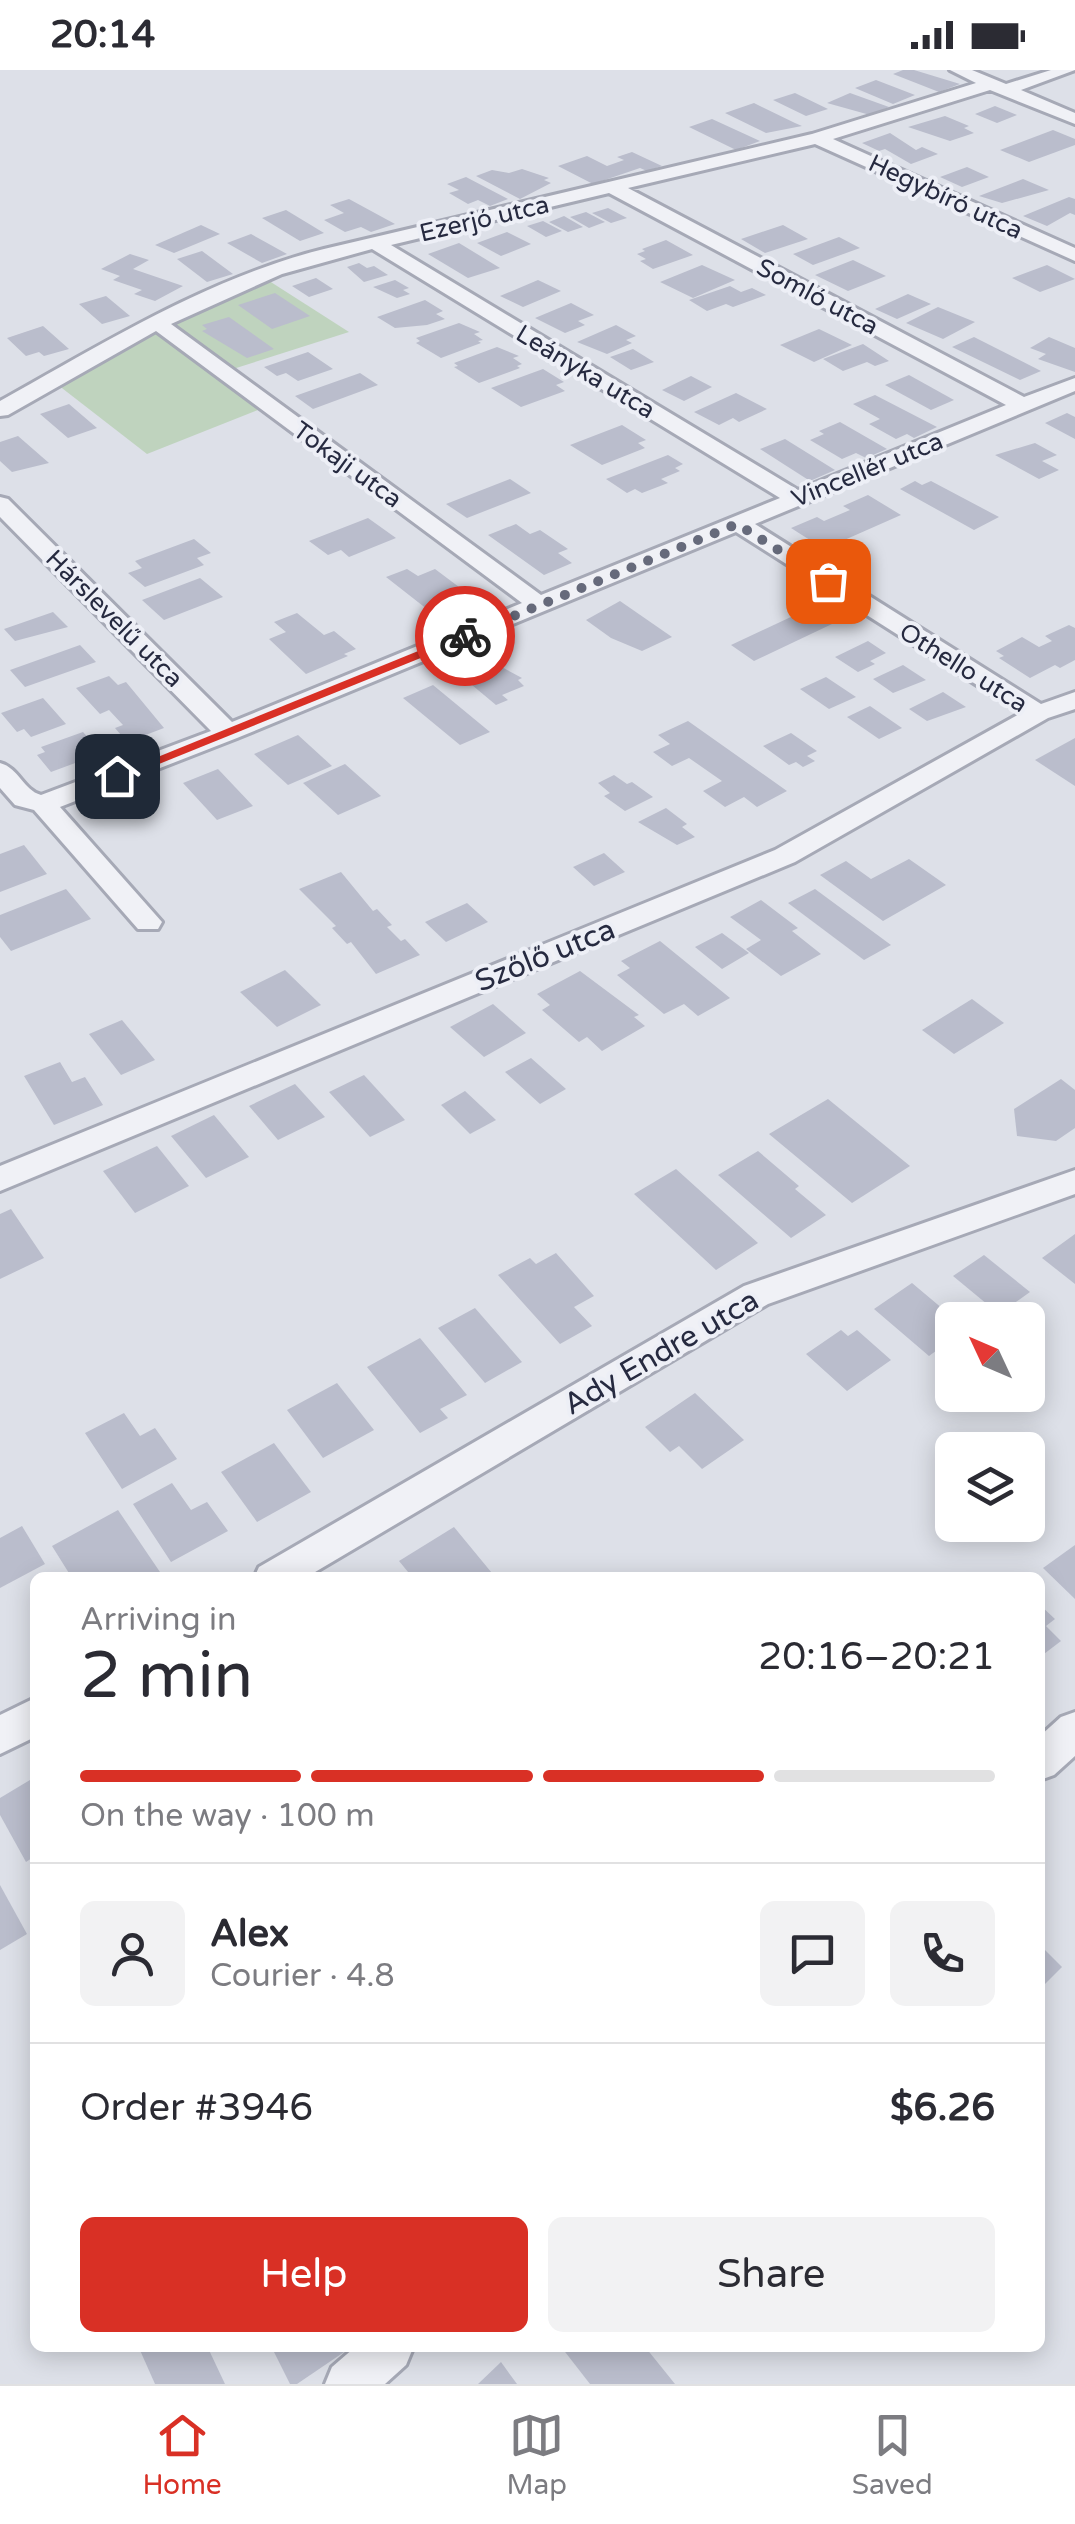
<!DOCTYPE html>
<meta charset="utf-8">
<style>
:root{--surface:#fff;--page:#f2f2f3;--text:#2b2b33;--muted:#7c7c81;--line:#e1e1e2;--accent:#d93025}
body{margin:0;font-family:"Varela Round",sans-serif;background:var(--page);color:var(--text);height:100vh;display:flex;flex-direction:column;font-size:38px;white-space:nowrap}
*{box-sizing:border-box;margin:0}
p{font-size:32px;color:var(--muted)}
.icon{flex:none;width:55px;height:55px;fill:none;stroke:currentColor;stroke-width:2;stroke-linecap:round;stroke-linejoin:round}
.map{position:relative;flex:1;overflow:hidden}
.details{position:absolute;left:30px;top:1502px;width:1015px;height:780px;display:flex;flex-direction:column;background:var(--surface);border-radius:15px;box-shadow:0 5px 25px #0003}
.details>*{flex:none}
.needle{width:65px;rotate:314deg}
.fabs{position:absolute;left:935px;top:1232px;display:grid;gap:20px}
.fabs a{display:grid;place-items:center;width:110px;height:110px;border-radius:15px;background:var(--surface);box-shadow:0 5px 25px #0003;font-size:50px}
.pin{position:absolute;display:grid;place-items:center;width:85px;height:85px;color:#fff;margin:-42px;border-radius:20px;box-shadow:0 5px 15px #0006}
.courier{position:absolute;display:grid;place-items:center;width:100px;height:100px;margin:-50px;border:8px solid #d93025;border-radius:50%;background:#fff;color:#222;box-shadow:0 2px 12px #0007}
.summary em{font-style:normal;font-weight:600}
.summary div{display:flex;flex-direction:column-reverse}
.summary{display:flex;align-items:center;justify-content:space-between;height:170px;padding:0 50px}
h1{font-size:65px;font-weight:600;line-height:75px}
.bar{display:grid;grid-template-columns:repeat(4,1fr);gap:15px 10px;align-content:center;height:120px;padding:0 50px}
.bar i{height:12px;border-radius:8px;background:var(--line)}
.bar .selected{background:var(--accent)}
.bar p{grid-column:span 4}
.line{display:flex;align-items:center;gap:25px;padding:0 50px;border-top:2px solid var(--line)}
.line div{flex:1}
.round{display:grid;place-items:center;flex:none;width:105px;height:105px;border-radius:15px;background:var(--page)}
.button{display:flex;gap:20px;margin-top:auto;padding:20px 50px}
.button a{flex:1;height:115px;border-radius:15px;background:var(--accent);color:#fff;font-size:40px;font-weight:600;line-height:115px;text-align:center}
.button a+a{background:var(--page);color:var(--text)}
.status{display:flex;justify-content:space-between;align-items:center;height:70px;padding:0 50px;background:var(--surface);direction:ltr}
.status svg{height:28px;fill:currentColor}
.tab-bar{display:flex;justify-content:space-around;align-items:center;height:140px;border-top:2px solid var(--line);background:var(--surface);font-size:28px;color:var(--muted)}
.tab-bar a{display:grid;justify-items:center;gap:5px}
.tab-bar .selected{color:var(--accent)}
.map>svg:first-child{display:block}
</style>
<div class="status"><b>20:14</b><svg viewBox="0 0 49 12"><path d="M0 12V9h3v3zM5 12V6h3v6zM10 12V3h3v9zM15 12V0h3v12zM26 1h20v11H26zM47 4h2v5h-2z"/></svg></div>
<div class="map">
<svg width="1075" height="2314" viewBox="0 0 1075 2314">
<rect width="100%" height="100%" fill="#dde0e8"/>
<g fill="#bfd3be">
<path d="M263,207L349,262L233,299L167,252Z"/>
<path d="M157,258L263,338L147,384L58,315Z"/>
</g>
<g fill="#babdcc">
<path d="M903,0H914L960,14L939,22L893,4Z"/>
<path d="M876,10L915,25L893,34L855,18Z"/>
<path d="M795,23L828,39L806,46L773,30Z"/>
<path d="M850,23L889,37L870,45L827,33Z"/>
<path d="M754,33L795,53L802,56L766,63L725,43Z"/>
<path d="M995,36L1017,45L997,53L975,44Z"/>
<path d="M945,46L969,56L964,58L974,63L950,71L908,57Z"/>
<path d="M712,49L760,71L736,80L689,57Z"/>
<path d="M1053,60L1075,69V75L1029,92L1000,80Z"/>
<path d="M890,63L916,80L922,77L938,84L911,94L885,79L879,81L862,73Z"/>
<path d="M632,82L662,96L647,101L640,98L593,114L558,96L587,86L607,96L624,90L617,87Z"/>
<path d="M967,97L989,107L962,117L940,107Z"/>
<path d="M522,99L549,108L544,110L551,113L520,129L476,106L492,100L509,103Z"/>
<path d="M466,107L508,129L490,136L478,130L468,134L449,123L459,120L447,114Z"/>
<path d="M1023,109L1049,120L1002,133L979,126Z"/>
<path d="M1069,127L1075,129V145L1070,143L1047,156L1023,146Z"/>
<path d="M349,129L395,154L371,162L361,157L345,162L324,150L344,143L330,135Z"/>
<path d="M608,138L627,148L611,153L592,143Z"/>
<path d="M286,140L324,163L300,171L262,148Z"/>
<path d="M586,142L605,152L589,158L570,147Z"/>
<path d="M564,146L583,157L568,162L549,152Z"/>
<path d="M543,151L562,161L546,167L527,156Z"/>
<path d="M201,155L220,164L174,183L155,175Z"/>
<path d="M783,155L808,169L765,183L741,169Z"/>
<path d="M507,162L531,174L501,186L477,173Z"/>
<path d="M251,164L287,184L262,193L227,173Z"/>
<path d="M839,167L860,178L813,195L793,184Z"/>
<path d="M666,170L693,185L653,199L640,191L646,189L637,184L645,181L642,179Z"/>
<path d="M459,173L500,198L468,208L428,184Z"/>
<path d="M202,181L233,204L207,212L177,189Z"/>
<path d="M130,184L149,190L133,199L183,216L155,231L134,224L142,220L113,210L120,206L101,199Z"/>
<path d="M853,190L886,206L848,221L815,205Z"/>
<path d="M359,193L367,198L374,196L388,205L364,212L347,197Z"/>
<path d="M702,195L735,210L693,228L660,212Z"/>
<path d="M1047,195L1075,209L1040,222L1012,208Z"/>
<path d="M316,208L333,219L309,227L292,216Z"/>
<path d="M395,210L409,218L403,220L410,224L397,228L373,217Z"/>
<path d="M538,210L561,221L523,237L500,226Z"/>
<path d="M730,216L741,222L752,218L766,225L733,237L726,234L707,241L689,230Z"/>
<path d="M275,223L310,246L272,259L238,235Z"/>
<path d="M908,224L931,234L897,249L875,239Z"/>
<path d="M106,226L130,246L102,254L79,234Z"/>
<path d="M425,230L443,241L436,244L445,249L427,255L395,258L377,247Z"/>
<path d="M571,233L594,245L578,251L585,255L565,263L535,248Z"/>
<path d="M938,237L975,252L943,269L906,253Z"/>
<path d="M229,247L253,264L274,279L247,288L202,261L207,259L202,255Z"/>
<path d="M459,253L480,262L474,264L483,270L478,271L481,273L441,288L416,273L420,271L416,268Z"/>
<path d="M616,255L636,266L626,270L632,273L607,284L577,272Z"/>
<path d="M43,256L69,279L44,286L39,282L26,286L7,268Z"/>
<path d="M819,259L852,275L814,292L780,275Z"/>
<path d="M974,267L1041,301L1020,310L952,277Z"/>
<path d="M1049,267L1075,278V302L1038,289L1046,284L1030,278Z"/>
<path d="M863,274L889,291L875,296L867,292L843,301L823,289Z"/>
<path d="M497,277L519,286L513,288L522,294L517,296L520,298L479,313L454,297L458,296L454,293Z"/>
<path d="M633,279L654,292L631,300L610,287Z"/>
<path d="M308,282L333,299L298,311L286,303L277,306L264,297Z"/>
<path d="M543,299L564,312L556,315L565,321L521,337L491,318Z"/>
<path d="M360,303L378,315L313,339L295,326Z"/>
<path d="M909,305L954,330L931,340L885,315Z"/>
<path d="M691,306L712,317L684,331L662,320Z"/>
<path d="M736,323L767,339L739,352L733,348L719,355L694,342Z"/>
<path d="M875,325L937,357L914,368L907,364L896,369L869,354L880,349L853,334Z"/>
<path d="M69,334L97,358L68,368L40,344Z"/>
<path d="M1067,343L1075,347V369L1045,353Z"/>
<path d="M840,352L887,379L866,388L856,383L842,389L810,370L824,364L819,361Z"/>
<path d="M622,355L646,370L638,373L645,378L602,395L570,375Z"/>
<path d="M18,366L49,393L12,402L0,391V372Z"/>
<path d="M785,369L835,400L810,411L760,379Z"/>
<path d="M1035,373L1057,385L1042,391L1059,400L1039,409L995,385Z"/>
<path d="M668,385L683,394L675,398L680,401L661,409L668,413L642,423L635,419L627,423L606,409Z"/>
<path d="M510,409L531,423L467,448L446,434Z"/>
<path d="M915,411L922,415L931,411L999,447L974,460L900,419Z"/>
<path d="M868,425L901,445L824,479L791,458L817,447L824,451L850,440L843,436Z"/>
<path d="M368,448L396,468L349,487L341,480L328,485L309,471Z"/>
<path d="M516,454L530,464L540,460L568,479L558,483L572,493L544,505L488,465Z"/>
<path d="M194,469L211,483L197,488L204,495L145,517L128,503L142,498L135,491Z"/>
<path d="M407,499L418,506L435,499L475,529L432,543L386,507Z"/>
<path d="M200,508L223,527L164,550L142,530Z"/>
<path d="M620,531L672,567L642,581L611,568L586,550Z"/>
<path d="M808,539L832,554L754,591L731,575Z"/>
<path d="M53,542L68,557L15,571L4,559Z"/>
<path d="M297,543L324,565L334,561L356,579L344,584L348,586L306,604L269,569L286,562L274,552Z"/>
<path d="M1069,555L1075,558V590L1060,598L1055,595L1030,608L999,588L1004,586L996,581L1022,567L1039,577L1052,571L1045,566Z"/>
<path d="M868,571L886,583L870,591L875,594L858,602L835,587Z"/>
<path d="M80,575L96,592L25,617L10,600Z"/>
<path d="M498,595L522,608L518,610L524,616L502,625L508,630L496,635L472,615L484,610L477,604Z"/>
<path d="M903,595L926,610L893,623L873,609Z"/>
<path d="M109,606L118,615L126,612L164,658L127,672L115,658L123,655L109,640L100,644L76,618Z"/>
<path d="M826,607L856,627L829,639L800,619Z"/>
<path d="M433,615L490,662L460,675L403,628Z"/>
<path d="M943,622L966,637L927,651L909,639Z"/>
<path d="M43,628L66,654L31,667L24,659L17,662L1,643Z"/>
<path d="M870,636L902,658L879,669L847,647Z"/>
<path d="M688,651L787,721L757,737L744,727L725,737L703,721L722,711L689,688L672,696L653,682L670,674L658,665Z"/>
<path d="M83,662L102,683L51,702L37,685L45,682L41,677Z"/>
<path d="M791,663L817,681L807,686L815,691L803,697L796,692L789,695L763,676Z"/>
<path d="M298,665L332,696L288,715L254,684Z"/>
<path d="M1075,668V716L1035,690Z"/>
<path d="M345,694L381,726L338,745L303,713Z"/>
<path d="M218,699L253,736L217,750L183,713Z"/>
<path d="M614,705L627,714L632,712L653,727L625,741L604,726L610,723L598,713Z"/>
<path d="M666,738L687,754L682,757L695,767L677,775L638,752Z"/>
<path d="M24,775L47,804L0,822V784Z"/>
<path d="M604,783L625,802L594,816L573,797Z"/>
<path d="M909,789L946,815L883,851L820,805L846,791L871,809Z"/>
<path d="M341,802L373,841L377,839L392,855L387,857L401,871L405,869L420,885L376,904L351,872L347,874L332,858L336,856L299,819Z"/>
<path d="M66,819L91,849L11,881L0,867V845Z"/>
<path d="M815,819L891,875L864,890L788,833Z"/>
<path d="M761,830L798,858L792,861L821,884L781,906L746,879L761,870L730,847Z"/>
<path d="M467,833L488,852L446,872L425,852Z"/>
<path d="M722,863L749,883L722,899L695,877Z"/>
<path d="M660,871L730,928L698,946L684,934L664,944L617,905L630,898L621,891Z"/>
<path d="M285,900L321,935L277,957L240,922Z"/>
<path d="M580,901L639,945L634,947L645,956L602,981L587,967L579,972L542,940L550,935L537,924Z"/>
<path d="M972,929L1004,953L954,984L922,960Z"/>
<path d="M493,934L526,963L484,987L450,957Z"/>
<path d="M122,950L155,990L121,1005L89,964Z"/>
<path d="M531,988L566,1019L540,1034L505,1002Z"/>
<path d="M60,992L72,1012L85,1007L103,1035L54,1055L24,1006Z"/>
<path d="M364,1005L405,1050L370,1067L329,1022Z"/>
<path d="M1061,1009L1075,1020V1058L1056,1071L1017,1066L1014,1039Z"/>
<path d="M295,1014L325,1047L278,1070L249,1036Z"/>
<path d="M465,1021L496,1050L470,1064L441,1035Z"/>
<path d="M828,1029L910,1096L852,1133L769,1064Z"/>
<path d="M214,1045L249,1087L206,1108L171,1066Z"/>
<path d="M157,1076L189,1116L135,1143L103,1101Z"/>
<path d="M758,1081L799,1116L795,1119L826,1145L791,1168L718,1105Z"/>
<path d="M676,1099L758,1173L716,1200L634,1124Z"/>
<path d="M11,1139L44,1188L0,1209V1144Z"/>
<path d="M1075,1164V1214L1042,1188Z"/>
<path d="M556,1183L594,1226L574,1237L592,1256L560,1274L498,1205L530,1188L536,1194Z"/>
<path d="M984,1185L1030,1222L999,1244L953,1206Z"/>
<path d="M912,1213L956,1250H952V1269L929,1286L874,1239Z"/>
<path d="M475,1238L522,1292L485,1313L438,1258Z"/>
<path d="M841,1260L848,1266L857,1260L891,1290L847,1321L806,1284Z"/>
<path d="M420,1268L467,1325L440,1339L448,1348L420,1363L367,1297Z"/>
<path d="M337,1313L374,1360L323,1388L287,1340Z"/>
<path d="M695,1323L744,1370L702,1399L679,1376L670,1382L645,1357Z"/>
<path d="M124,1343L140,1366L155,1358L177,1389L122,1419L85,1363Z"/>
<path d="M274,1373L311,1422L257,1452L221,1402Z"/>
<path d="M172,1413L191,1440L207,1432L228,1461L171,1492L133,1434Z"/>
<path d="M118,1440L162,1505L72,1508L52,1476Z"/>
<path d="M22,1456L45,1494L0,1518V1468Z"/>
<path d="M454,1457L496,1508H413L399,1491Z"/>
<path d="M1075,1475V1529L1043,1498Z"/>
<path d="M1040,1535L1055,1549L1046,1556L1061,1571L1040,1587Z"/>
<path d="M35,1707V1786L26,1792L0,1745V1728Z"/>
<path d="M0,1815L27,1864L0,1880Z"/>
<path d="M1040,1875L1062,1897L1040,1919Z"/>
<path d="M139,2278H208L225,2314H155Z"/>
<path d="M272,2278H350L297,2314H290Z"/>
<path d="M562,2278H646L675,2314H590Z"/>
<path d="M501,2292L517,2314H478Z"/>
</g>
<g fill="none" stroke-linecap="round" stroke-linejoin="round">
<defs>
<g id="minor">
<path d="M950,0H972L1006,14L1051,0H1075L1021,20L1075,43V54L990,20L833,69L1075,178V191L815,74L628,118L1024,327L1075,308V321L755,454L1041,634L1075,622V639L1048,648L795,792L0,1121V1096L775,780L1021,643L736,462L237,668L60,737L162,852L158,859H138L34,740L15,735L0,718V693C19,698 23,720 41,725L211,661L0,447V427L8,429L232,652L522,533L156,261L8,345L0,346V331C104,273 208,208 324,179L812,64L976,13ZM609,123L1006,335L798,420L391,175ZM372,179L780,428L541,525L171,254L282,204Z"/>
<path d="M1075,1100V1124L768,1234L305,1508H254L259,1497L744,1216Z"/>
<path d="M35,1628V1667L0,1684V1645Z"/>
<path d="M1075,1642V1686L1054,1705L1040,1710V1666L1061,1647Z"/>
<path d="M354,2278H413L406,2295L385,2314H325L332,2297Z"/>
</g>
</defs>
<use href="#minor" stroke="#a6a9b6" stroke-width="6"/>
<use href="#minor" fill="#f0f1f6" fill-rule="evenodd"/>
</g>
<path fill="#d93025" d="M465,562L470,568L122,709L111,706Z"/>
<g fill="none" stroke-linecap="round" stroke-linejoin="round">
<path stroke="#666a7b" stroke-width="10" stroke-dasharray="0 18" d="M465,566L737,454L828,511"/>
</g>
<g text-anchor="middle" stroke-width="8" stroke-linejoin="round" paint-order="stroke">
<g font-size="25" fill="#262a40" stroke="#edeff6">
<text transform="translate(946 126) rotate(25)" y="9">Hegybíró utca</text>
<text transform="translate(484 148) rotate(-13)" y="9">Ezerjó utca</text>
<text transform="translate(818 226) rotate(28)" y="9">Somló utca</text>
<text transform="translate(586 301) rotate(31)" y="9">Leányka utca</text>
<text transform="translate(348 394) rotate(36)" y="9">Tokaji utca</text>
<text transform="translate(867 399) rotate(-22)" y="9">Vincellér utca</text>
<text transform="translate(115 548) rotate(45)" y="9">Hárslevelű utca</text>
<text transform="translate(964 597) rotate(32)" y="9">Othello utca</text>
</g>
<g font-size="30" fill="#262a40" stroke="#edeff6">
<text transform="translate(545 885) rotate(-22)" y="10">Szőlő utca</text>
<text transform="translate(661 1282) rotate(-30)" y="10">Ady Endre utca</text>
</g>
</g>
</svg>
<div class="fabs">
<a><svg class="needle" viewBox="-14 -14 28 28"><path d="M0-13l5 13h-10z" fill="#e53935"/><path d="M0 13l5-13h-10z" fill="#7c7c81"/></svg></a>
<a><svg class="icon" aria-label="layers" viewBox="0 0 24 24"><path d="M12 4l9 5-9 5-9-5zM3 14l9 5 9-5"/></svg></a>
</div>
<div class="pin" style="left:828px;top:511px;background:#ea580c"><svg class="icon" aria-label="bag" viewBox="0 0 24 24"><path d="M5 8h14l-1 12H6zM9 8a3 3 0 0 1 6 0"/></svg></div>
<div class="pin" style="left:117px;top:706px;background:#1f2937"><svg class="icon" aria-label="home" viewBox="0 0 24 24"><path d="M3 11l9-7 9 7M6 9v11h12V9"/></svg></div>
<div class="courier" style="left:465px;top:566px"><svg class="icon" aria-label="bike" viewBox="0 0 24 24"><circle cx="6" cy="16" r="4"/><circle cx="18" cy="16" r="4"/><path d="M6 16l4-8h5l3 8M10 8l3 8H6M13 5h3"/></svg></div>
<section class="details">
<div class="summary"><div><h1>2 min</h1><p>Arriving in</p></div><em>20:16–20:21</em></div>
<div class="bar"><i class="selected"></i><i class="selected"></i><i class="selected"></i><i></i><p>On the way · 100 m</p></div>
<div class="line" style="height:180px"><a class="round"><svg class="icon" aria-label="person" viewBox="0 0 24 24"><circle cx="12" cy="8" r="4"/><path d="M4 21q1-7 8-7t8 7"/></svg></a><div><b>Alex</b><p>Courier · 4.8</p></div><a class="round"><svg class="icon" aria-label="chat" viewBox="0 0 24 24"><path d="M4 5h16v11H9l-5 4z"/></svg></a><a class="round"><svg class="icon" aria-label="phone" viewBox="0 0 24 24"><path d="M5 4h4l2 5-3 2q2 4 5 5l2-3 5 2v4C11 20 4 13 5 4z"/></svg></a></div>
<div class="line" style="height:130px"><div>Order #3946</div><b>$6.26</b></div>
<div class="button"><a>Help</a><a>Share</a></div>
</section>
</div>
<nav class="tab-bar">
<a class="selected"><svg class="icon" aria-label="home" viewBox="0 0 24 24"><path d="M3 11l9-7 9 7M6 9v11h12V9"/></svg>Home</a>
<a><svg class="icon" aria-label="map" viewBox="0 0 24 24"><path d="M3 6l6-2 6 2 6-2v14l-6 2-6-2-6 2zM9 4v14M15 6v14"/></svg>Map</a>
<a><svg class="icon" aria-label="saved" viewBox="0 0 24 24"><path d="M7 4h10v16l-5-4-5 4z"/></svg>Saved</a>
</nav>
